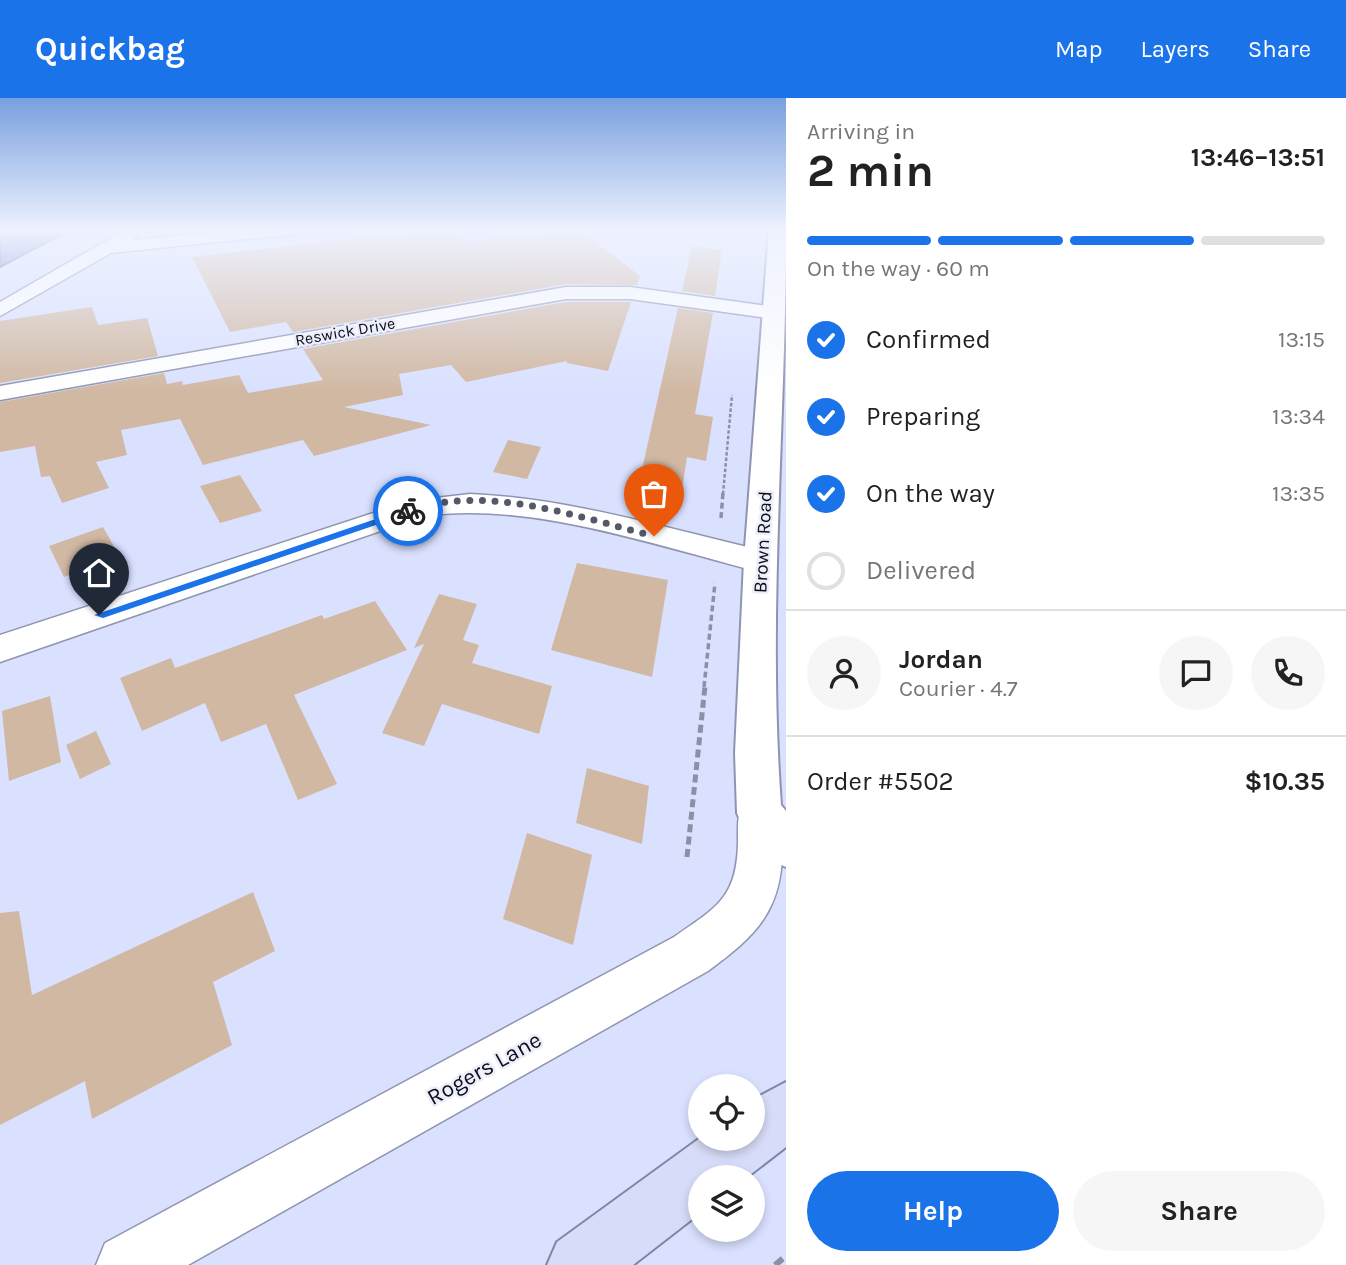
<!DOCTYPE html>
<meta charset="utf-8">
<style>
:root{--surface:#fff;--page:#f6f6f6;--text:#222;--muted:#767676;--line:#e0e0e0;--accent:#1a73e8}
body{margin:0;font-family:Karla,sans-serif;background:var(--page);color:var(--text);height:100vh;display:flex;flex-direction:column;font-size:26px;white-space:nowrap}
*{box-sizing:border-box;margin:0}
p{font-size:23px;color:var(--muted)}
.icon{flex:none;width:38px;height:38px;fill:none;stroke:currentColor;stroke-width:2;stroke-linecap:round;stroke-linejoin:round}
.map{position:relative;flex:1;overflow:hidden}
.details{display:flex;flex-direction:column;background:var(--surface);width:560px}
.details>*{flex:none}
.controls{position:absolute;left:688px;top:976px;display:grid;gap:14px}
.controls a{display:grid;place-items:center;width:77px;height:77px;border-radius:50%;background:var(--surface);box-shadow:0 4px 10px #0003;font-size:35px}
.pin{position:absolute;display:grid;place-items:center;width:60px;height:60px;color:#fff;margin:-72px -30px;border-radius:50% 50% 50% 0;rotate:-45deg;box-shadow:0 0 7px #0007}
.pin .icon{rotate:45deg}
.courier{position:absolute;display:grid;place-items:center;width:70px;height:70px;margin:-35px;border:5px solid #1a73e8;border-radius:50%;background:#fff;color:#222;box-shadow:0 2px 9px #0007}
.headline em{font-style:normal;font-weight:700}
.headline div{display:flex;flex-direction:column-reverse}
.headline{display:flex;align-items:center;justify-content:space-between;height:119px;padding:0 21px}
h1{font-size:46px;font-weight:700;line-height:52px}
.bar{display:grid;grid-template-columns:repeat(4,1fr);gap:10px 7px;align-content:center;height:84px;padding:0 21px}
.bar i{height:9px;border-radius:5px;background:var(--line)}
.bar .active{background:var(--accent)}
.bar p{grid-column:span 4}
.line{display:flex;align-items:center;gap:18px;padding:0 21px;border-top:2px solid var(--line)}
.line div{flex:1}
.round{display:grid;place-items:center;flex:none;width:74px;height:74px;border-radius:37px;background:var(--page)}
ol{padding:0 21px;list-style:none}
li{display:flex;align-items:center;gap:21px;height:77px}
li p{margin-inline-start:auto}
li .icon{padding:7px;border-radius:50%;background:var(--accent);color:#fff;stroke-width:4}
li:last-child{color:var(--muted)}
li i{width:38px;height:38px;border:4px solid var(--line);border-radius:50%}
.action{display:flex;gap:14px;margin-top:auto;padding:14px 21px}
.action a{flex:1;height:80px;border-radius:42px;background:var(--accent);color:#fff;font-size:28px;font-weight:700;line-height:80px;text-align:center}
.action a+a{background:var(--page);color:var(--text)}
header{display:flex;align-items:center;gap:42px;box-sizing:border-box;height:98px;padding:0 35px;background:var(--accent);color:#fff}
header strong{font-size:33px}
nav{display:flex;gap:38px;margin-inline-start:auto;font-size:24px}
main{display:flex;flex:1;min-height:0}
.map>svg:first-child{display:block}
</style>
<header>
<strong>Quickbag</strong>
<nav><a>Map</a><a>Layers</a><a>Share</a></nav>
</header>
<main>
<div class="map">
<svg width="786" height="1167" viewBox="0 0 786 1167">
<rect width="100%" height="100%" fill="#dae1ff"/>
<path fill="#7381cf" stroke="#545e98" stroke-width="2" d="M0,131H72L0,169Z"/>
<g fill="#d1b8a3">
<path d="M442,131H454L466,144L579,131L640,178L637,187L566,186L293,234L286,224L230,234L192,159Z"/>
<path d="M692,148L722,152L715,198L682,193Z"/>
<path d="M566,204H631L608,273L567,265V263L466,284L451,267L399,276L403,297L344,309L431,327L314,358L303,342L203,367L180,321L121,332L127,357L96,364L109,390L62,405L50,378L41,379L35,348L0,354V304L164,275L167,286L182,283L183,287L239,277L248,295L323,282L303,251Z"/>
<path d="M92,209L98,227L147,220L158,258L0,285V223Z"/>
<path d="M678,210L713,215L695,316L713,319L706,363L687,359L680,403L637,394Z"/>
<path d="M508,342L541,349L527,381L493,374Z"/>
<path d="M240,377L262,413L220,425L200,388Z"/>
<path d="M103,429L120,459L64,479L49,448Z"/>
<path d="M577,465L668,482L652,579L551,552Z"/>
<path d="M439,496L477,506L463,542L479,547L472,565L552,588L539,636L442,606L424,648L382,635L424,546L414,550Z"/>
<path d="M375,503L407,552L294,597L337,686L298,702L266,626L221,644L205,605L142,633L120,580L171,560L175,570L322,517L324,521Z"/>
<path d="M50,598L61,664L9,683L2,613Z"/>
<path d="M96,633L111,666L80,681L66,647Z"/>
<path d="M587,670L649,688L642,746L576,725Z"/>
<path d="M527,735L592,757L573,847L503,821Z"/>
<path d="M253,794L275,853L213,884L232,947L92,1021L85,983L0,1027V815L19,813L32,897Z"/>
</g>
<g fill="none" stroke-linecap="round" stroke-linejoin="round">
<defs>
<g id="minor">
<path d="M248,131H304L296,136L111,155L0,218V204L123,133H135L138,137L132,142Z"/>
<path d="M566,189H630L775,209L785,215L775,221L630,201H566L0,302V288Z"/>
<path d="M470,396C568,400 665,430 760,452L771,455L776,463L771,471L760,474C656,448 531,403 424,418L0,564V537L410,403Z"/>
<path d="M759,696L774,701C781,717 782,732 782,749C783,812 756,838 708,873L188,1167H96L105,1145L674,839C717,809 737,800 738,744C738,728 737,716 744,701Z"/>
</g>
<path id="tertiary" d="M769,131H786C786,323 767,515 781,707L786,713V769L770,762L743,729L737,715L735,655L744,463Z"/>
<path id="primary" d="M786,984V1049L746,1080H700V1115L633,1167H547L557,1144L700,1040L752,1041V1002Z"/>
</defs>
<use href="#minor" stroke="#8f95b1" stroke-width="3"/>
<use href="#tertiary" stroke="#8f95b1" stroke-width="4"/>
<use href="#primary" stroke="#7e86a7" stroke-width="4"/>
<g stroke="#8b90a6" stroke-width="2.5" stroke-dasharray="3.5 2" stroke-linecap="butt">
<path d="M325,135L362,131"/>
<path d="M723,396L732,297"/>
</g>
<g stroke="#8b90a6" stroke-width="3.5" stroke-dasharray="6 3.5" stroke-linecap="butt">
<path d="M721,420L723,394"/>
<path d="M704,589L715,485"/>
</g>
<path stroke="#8b90a6" stroke-width="5" stroke-dasharray="8 4.5" stroke-linecap="butt" d="M687,759L705,588"/>
<path stroke="#8b90a6" stroke-width="6" stroke-dasharray="10 5" stroke-linecap="butt" d="M775,1167L786,1158"/>
<use href="#minor" fill="#fff" fill-rule="evenodd"/>
<use href="#tertiary" fill="#fff" fill-rule="evenodd"/>
<use href="#primary" fill="#d7ddf8" fill-rule="evenodd"/>
</g>
<linearGradient id="sky" x2="0" y2="1"><stop stop-color="#79a0de"/><stop offset="0.45" stop-color="#eef2ff"/><stop offset="1" stop-color="#eef2ff" stop-opacity="0"/></linearGradient>
<rect width="786" height="294" fill="url(#sky)"/>
<path fill="#1a73e8" d="M408,410L411,415L103,520L94,517Z"/>
<g fill="none" stroke-linecap="round" stroke-linejoin="round">
<path stroke="#545869" stroke-width="7" stroke-dasharray="0 12.6" d="M408,413C486,385 577,419 654,438"/>
</g>
<g text-anchor="middle" stroke-width="5" stroke-linejoin="round" paint-order="stroke">
<g font-size="16" fill="#0c0e18" stroke="#eceffb">
<text transform="translate(345 233) rotate(-10)" y="6">Reswick Drive</text>
</g>
<g font-size="19" fill="#0c0e18" stroke="#eceffb">
<text transform="translate(762 444) rotate(-87)" y="7">Brown Road</text>
</g>
<g font-size="23" fill="#0c0e18" stroke="#eceffb">
<text transform="translate(484 970) rotate(-29)" y="8">Rogers Lane</text>
</g>
</g>
</svg>
<div class="controls">
<a><svg class="icon" aria-label="locate" viewBox="0 0 24 24"><circle cx="12" cy="12" r="6"/><path d="M12 2v4M12 18v4M2 12h4M18 12h4"/></svg></a>
<a><svg class="icon" aria-label="layers" viewBox="0 0 24 24"><path d="M12 4l9 5-9 5-9-5zM3 14l9 5 9-5"/></svg></a>
</div>
<div class="pin" style="left:654px;top:438px;background:#ea580c"><svg class="icon" aria-label="bag" viewBox="0 0 24 24"><path d="M5 8h14l-1 12H6zM9 8a3 3 0 0 1 6 0"/></svg></div>
<div class="pin" style="left:99px;top:517px;background:#1f2937"><svg class="icon" aria-label="home" viewBox="0 0 24 24"><path d="M3 11l9-7 9 7M6 9v11h12V9"/></svg></div>
<div class="courier" style="left:408px;top:413px"><svg class="icon" aria-label="bike" viewBox="0 0 24 24"><circle cx="6" cy="16" r="4"/><circle cx="18" cy="16" r="4"/><path d="M6 16l4-8h5l3 8M10 8l3 8H6M13 5h3"/></svg></div>
</div>
<section class="details">
<div class="headline"><div><h1>2 min</h1><p>Arriving in</p></div><em>13:46–13:51</em></div>
<div class="bar"><i class="active"></i><i class="active"></i><i class="active"></i><i></i><p>On the way · 60 m</p></div>
<ol>
<li><svg class="icon" aria-label="check" viewBox="0 0 24 24"><path d="M5 12l5 5 9-10"/></svg>Confirmed<p>13:15</p></li>
<li><svg class="icon" aria-label="check" viewBox="0 0 24 24"><path d="M5 12l5 5 9-10"/></svg>Preparing<p>13:34</p></li>
<li><svg class="icon" aria-label="check" viewBox="0 0 24 24"><path d="M5 12l5 5 9-10"/></svg>On the way<p>13:35</p></li>
<li><i></i>Delivered</li>
</ol>
<div class="line" style="height:126px"><a class="round"><svg class="icon" aria-label="person" viewBox="0 0 24 24"><circle cx="12" cy="8" r="4"/><path d="M4 21q1-7 8-7t8 7"/></svg></a><div><b>Jordan</b><p>Courier · 4.7</p></div><a class="round"><svg class="icon" aria-label="chat" viewBox="0 0 24 24"><path d="M4 5h16v11H9l-5 4z"/></svg></a><a class="round"><svg class="icon" aria-label="phone" viewBox="0 0 24 24"><path d="M5 4h4l2 5-3 2q2 4 5 5l2-3 5 2v4C11 20 4 13 5 4z"/></svg></a></div>
<div class="line" style="height:91px"><div>Order #5502</div><b>$10.35</b></div>
<div class="action"><a>Help</a><a>Share</a></div>
</section>
</main>
